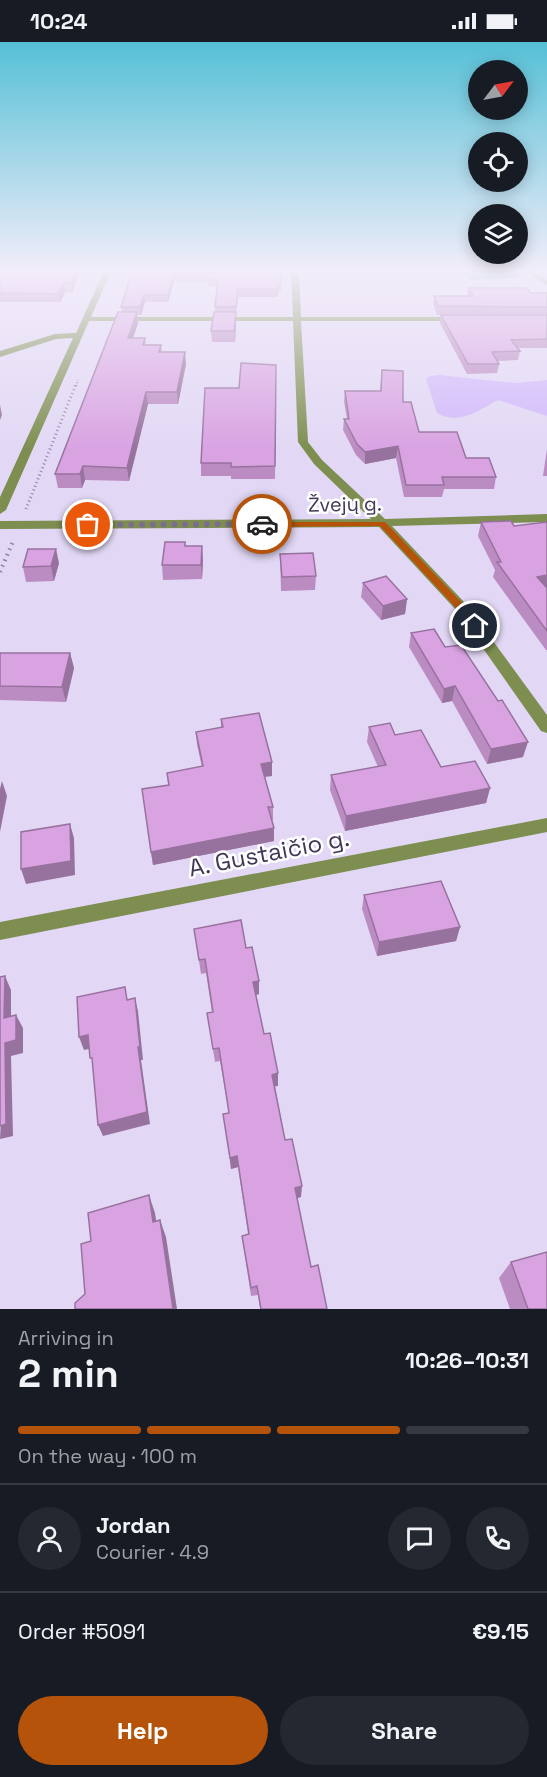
<!DOCTYPE html>
<meta charset="utf-8">
<style>
:root{--surface:#171b24;--page:#242831;--text:#f1f3f6;--muted:#9ea1a6;--line:#363941;--accent:#b45309}
body{margin:0;font-family:"Space Grotesk",sans-serif;background:var(--page);color:var(--text);height:100vh;display:flex;flex-direction:column;font-size:22px;white-space:nowrap}
*{box-sizing:border-box;margin:0}
p{font-size:20px;color:var(--muted)}
.icon{flex:none;width:33px;height:33px;fill:none;stroke:currentColor;stroke-width:2;stroke-linecap:round;stroke-linejoin:round}
.map{position:relative;height:1267px;overflow:hidden}
.side{display:flex;flex-direction:column;background:var(--surface);flex:1}
.side>*{flex:none}
.needle{width:39px;rotate:58deg}
.controls{position:absolute;left:468px;top:18px;display:grid;gap:12px}
.controls a{display:grid;place-items:center;width:60px;height:60px;border-radius:50%;background:var(--surface);box-shadow:0 3px 15px #0003;font-size:30px}
.pin{position:absolute;display:grid;place-items:center;width:51px;height:51px;color:#fff;margin:-26px;border:3px solid #fff;border-radius:50%;box-shadow:0 2px 6px #0007}
.courier{position:absolute;display:grid;place-items:center;width:60px;height:60px;margin:-30px;border:4px solid #b45309;border-radius:50%;background:#fff;color:#222;box-shadow:0 2px 8px #0007}
.head em{font-style:normal;font-weight:700}
.head div{display:flex;flex-direction:column-reverse}
.head{display:flex;align-items:center;justify-content:space-between;height:102px;padding:0 18px}
h1{font-size:39px;font-weight:700;line-height:45px}
.bar{display:grid;grid-template-columns:repeat(4,1fr);gap:9px 6px;align-content:center;height:72px;padding:0 18px}
.bar i{height:8px;border-radius:4px;background:var(--line)}
.bar .on{background:var(--accent)}
.bar p{grid-column:span 4}
.line{display:flex;align-items:center;gap:15px;padding:0 18px;border-top:2px solid var(--line)}
.line div{flex:1}
.round{display:grid;place-items:center;flex:none;width:63px;height:63px;border-radius:32px;background:var(--page)}
.action{display:flex;gap:12px;margin-top:auto;padding:12px 18px}
.action a{flex:1;height:69px;border-radius:36px;background:var(--accent);color:#fff;font-size:24px;font-weight:700;line-height:69px;text-align:center}
.action a+a{background:var(--page);color:var(--text)}
.status{display:flex;justify-content:space-between;align-items:center;height:42px;padding:0 30px;background:var(--surface);direction:ltr}
.status svg{height:16px;fill:currentColor}
.map>svg:first-child{display:block}
</style>
<div class="status"><b>10:24</b><svg viewBox="0 0 49 12"><path d="M0 12V9h3v3zM5 12V6h3v6zM10 12V3h3v9zM15 12V0h3v12zM26 1h20v11H26zM47 4h2v5h-2z"/></svg></div>
<div class="map">
<svg width="547" height="1267" viewBox="0 0 547 1267">
<rect width="100%" height="100%" fill="#e2d8f5"/>
<path fill="#d2b9fb" d="M439,333L516,341L547,338V374L498,358C479,368 459,384 437,371L426,337L430,334Z"/>
<path fill="#1ad1bc" stroke="#26a29d" stroke-width="1.5" d="M469,229H513L519,233L516,235L471,237L465,231Z"/>
<g fill="none" stroke-linecap="round" stroke-linejoin="round">
<path stroke="#8f85a2" stroke-width="2" stroke-dasharray="1 2" stroke-linecap="butt" d="M76,344L78,338"/>
<path stroke="#8f85a2" stroke-width="3" stroke-dasharray="1 3" stroke-linecap="butt" d="M26,467L76,342"/>
<path stroke="#8f85a2" stroke-width="4" stroke-dasharray="1.5 4.5" stroke-linecap="butt" d="M0,530L14,497"/>
<g fill="#7d8e50" fill-rule="evenodd">
<path d="M104,229H111L91,275H293L291,229H299L301,275H464L465,277L461,279H301L308,400L322,418L385,477L547,472V480L392,484L466,562L547,673V691L541,689L456,568L379,485L0,487V479L371,477L314,422L298,400L293,279H89L6,468L0,472V455L73,296L56,297L0,315V309L55,292L76,291Z"/>
<path d="M524,229H533L547,238V243Z"/>
<path d="M547,776V790L0,898V880Z"/>
</g>
</g>
<g fill="#bb8cc2">
<path d="M0,229H81L72,250H65L60,260H0Z"/>
<path d="M280,229L281,250H278V255H238L236,273L235,300H212L211,289L215,270L217,244H208V240H174L168,260H145L141,273H137L138,281L133,296H145L146,303H161L162,310L186,322L178,362H148L129,439L85,438L82,446H58L55,432L122,270L121,265L131,232Z"/>
<path d="M468,246L530,251H547V306H518L520,309L518,318L497,319L499,322L497,331L467,332L440,281L441,273H437L433,262L434,254H467Z"/>
<path d="M276,323L275,437H231V434H201V421L239,346Z"/>
<path d="M382,328L403,360L419,390L466,416L496,435L494,447H444L442,455H404L396,416L365,422L356,413L343,388L344,377H347L344,360L345,349H380Z"/>
<path d="M547,407V434H543Z"/>
<path d="M481,480L514,484L547,480V608H546L493,535L495,528L478,494Z"/>
<path d="M185,500L186,504L203,518L202,537L163,538L162,523Z"/>
<path d="M280,512L316,534L315,548L281,549Z"/>
<path d="M59,521L54,539L26,540L23,525Z"/>
<path d="M363,541L407,557L405,572L381,578L361,555Z"/>
<path d="M411,591L445,605L498,659L523,715L487,722L452,659L442,661L409,605Z"/>
<path d="M0,611H70L74,626L66,660L0,658Z"/>
<path d="M221,677L272,720V734L265,735L273,765V778H272L274,799L153,823L151,810L168,743L167,731L202,725L197,703L196,690L221,685Z"/>
<path d="M369,685L395,693L441,725L490,746L486,761L345,789L330,748L331,733L378,725L367,700Z"/>
<path d="M364,853L460,885L456,899L377,914L362,867Z"/>
<path d="M194,887L246,906L259,939V952L256,953L264,992L278,1031V1044H275L285,1098L301,1155L297,1156L311,1225L327,1267H260L258,1253L251,1254L242,1194L248,1192L238,1125L231,1127L223,1072L229,1071L220,1019L215,1020L207,971L212,970L206,931L201,932Z"/>
<path d="M511,1220L547,1267H510L499,1236Z"/>
</g>
<g fill="#98729e">
<path d="M76,229H81L72,250L71,241Z"/>
<path d="M173,233L174,240L168,260V253Z"/>
<path d="M64,241L65,250L60,260L58,252Z"/>
<path d="M144,253L145,260L141,273L140,265Z"/>
<path d="M137,270L138,281L129,308L128,296Z"/>
<path d="M236,270V281L235,300L234,289Z"/>
<path d="M185,310L186,322L178,362L177,350Z"/>
<path d="M146,350L148,362L129,439L127,426Z"/>
<path d="M0,363L2,373L0,378Z"/>
<path d="M398,404L396,416L365,422V410Z"/>
<path d="M83,424L85,438L82,446L80,432Z"/>
<path d="M202,504L203,518L202,537L201,523Z"/>
<path d="M56,507L59,521L54,539L51,524Z"/>
<path d="M547,533V547L537,535Z"/>
<path d="M407,557L405,572L381,578L383,564Z"/>
<path d="M70,611L74,626L66,660L62,645Z"/>
<path d="M455,644L452,659L442,661L444,647Z"/>
<path d="M528,700L523,715L487,722L491,707Z"/>
<path d="M272,720V734L261,735V722Z"/>
<path d="M2,739L7,754L0,790V747Z"/>
<path d="M490,746L486,761L345,789L346,774Z"/>
<path d="M70,782L74,796L75,833L26,842L21,827Z"/>
<path d="M274,786V799L153,823L151,810Z"/>
<path d="M460,885L456,899L377,914L379,900Z"/>
<path d="M5,934L11,948V989L4,976Z"/>
<path d="M259,939V952L253,954V940Z"/>
<path d="M135,956L138,969L143,1018H141L150,1082L103,1094L98,1083L138,1005Z"/>
<path d="M16,973L23,986V1011L11,1014L13,1094L0,1097L5,1001Z"/>
<path d="M88,993L93,1006L84,1008L79,995Z"/>
<path d="M278,1031V1044L272,1045V1033Z"/>
<path d="M237,1114L238,1125L231,1127L230,1116Z"/>
<path d="M302,1144L301,1155L294,1157L295,1146Z"/>
<path d="M149,1153L155,1171L159,1197L153,1180Z"/>
<path d="M160,1178L166,1195L177,1267H173Z"/>
</g>
<g fill="#d9a3e2" stroke="#98729e" stroke-width="1.5">
<path d="M0,229H76L71,241H64L58,252L0,251Z"/>
<path d="M135,229H280L281,242H277L278,247H238L236,265H215L218,237H208V233H173L168,253H144L140,265H121L131,232H135Z"/>
<path d="M468,246H527L530,251H547V265L438,264L434,254H473Z"/>
<path d="M118,270H137L128,296H145L143,303H161L159,310H185L177,350H146L127,426L83,424L80,432H55Z"/>
<path d="M214,270H236L234,289H211Z"/>
<path d="M441,273H547V297L511,298L520,309L492,310L499,322H468Z"/>
<path d="M241,321L276,323L275,424L231,425V421H201L205,346H239Z"/>
<path d="M382,328L403,329V360H411L419,390H457L466,416H489L496,435H442L444,443H406L398,404L365,410L357,402L344,377H349L345,349H381Z"/>
<path d="M511,479L514,484L547,480V533L537,535L547,546V589L497,520H501L481,480Z"/>
<path d="M165,500H185V504H202L201,523H162Z"/>
<path d="M28,507H56L51,524L23,525Z"/>
<path d="M313,511L316,534L282,535L280,512Z"/>
<path d="M386,534L407,557L383,564L363,541Z"/>
<path d="M434,587L445,605L461,603L498,659L502,658L528,700L491,707L455,644L444,647L411,591Z"/>
<path d="M0,611H70L62,645L0,644Z"/>
<path d="M259,671L272,720L261,722L273,765H268L274,786L151,810L142,747L169,743L167,731L203,724L196,690L223,685L221,677Z"/>
<path d="M390,681L395,693L421,688L441,725L475,719L490,746L346,774L331,733L386,723L369,685Z"/>
<path d="M70,782L71,819L21,827V790Z"/>
<path d="M441,839L460,885L379,900L364,853Z"/>
<path d="M241,878L246,906L252,905L259,939L253,940L264,992L270,991L278,1031L272,1033L285,1098L292,1097L302,1144L295,1146L311,1225L318,1223L327,1267H261L257,1244L251,1246L242,1194L249,1192L237,1114L230,1116L223,1072L229,1071L219,1006L213,1007L207,971L213,970L205,917L199,918L194,887Z"/>
<path d="M5,934L4,976L16,973V998L5,1001L6,1082L0,1084V935Z"/>
<path d="M125,945L127,958L135,956L140,1005H138L147,1070L98,1083L92,1016H90L88,993L79,995L77,955Z"/>
<path d="M149,1153L153,1180L160,1178L173,1267H75V1261L85,1252L81,1202L91,1199L88,1171Z"/>
<path d="M547,1210V1267H528L511,1220Z"/>
</g>
<linearGradient id="sky" x2="0" y2="1"><stop stop-color="#55c0d6"/><stop offset="0.56" stop-color="#f2edfa"/><stop offset="1" stop-color="#f2edfa" stop-opacity="0"/></linearGradient>
<rect width="547" height="407" fill="url(#sky)"/>
<path fill="#b45309" d="M259,480H385L464,563L479,584L471,586L457,567L380,484L262,485L259,484Z"/>
<g fill="none" stroke-linecap="round" stroke-linejoin="round">
<path stroke="#796f8c" stroke-width="6" stroke-dasharray="0 10.8" d="M88,483L262,482"/>
</g>
<g text-anchor="middle" stroke-width="5" stroke-linejoin="round" paint-order="stroke">
<g font-size="20" fill="#413654" stroke="#fefefe">
<text transform="translate(345 462) rotate(-1)" y="7">Žvejų g.</text>
</g>
<g font-size="24" fill="#413654" stroke="#fefefe">
<text transform="translate(269 811) rotate(-11)" y="8">A. Gustaičio g.</text>
</g>
</g>
</svg>
<div class="controls">
<a><svg class="needle" viewBox="-14 -14 28 28"><path d="M0-13l5 13h-10z" fill="#e53935"/><path d="M0 13l5-13h-10z" fill="#9ea1a6"/></svg></a>
<a><svg class="icon" aria-label="locate" viewBox="0 0 24 24"><circle cx="12" cy="12" r="6"/><path d="M12 2v4M12 18v4M2 12h4M18 12h4"/></svg></a>
<a><svg class="icon" aria-label="layers" viewBox="0 0 24 24"><path d="M12 4l9 5-9 5-9-5zM3 14l9 5 9-5"/></svg></a>
</div>
<div class="pin" style="left:88px;top:483px;background:#ea580c"><svg class="icon" aria-label="bag" viewBox="0 0 24 24"><path d="M5 8h14l-1 12H6zM9 8a3 3 0 0 1 6 0"/></svg></div>
<div class="pin" style="left:475px;top:584px;background:#1f2937"><svg class="icon" aria-label="home" viewBox="0 0 24 24"><path d="M3 11l9-7 9 7M6 9v11h12V9"/></svg></div>
<div class="courier" style="left:262px;top:482px"><svg class="icon" aria-label="car" viewBox="0 0 24 24"><path d="M5 17H2v-5l4-1 3-4h7l3 4 3 1v5h-3M9 17h6M6 11h13"/><circle cx="7" cy="17" r="2"/><circle cx="17" cy="17" r="2"/></svg></div>
</div>
<section class="side">
<div class="head"><div><h1>2 min</h1><p>Arriving in</p></div><em>10:26–10:31</em></div>
<div class="bar"><i class="on"></i><i class="on"></i><i class="on"></i><i></i><p>On the way · 100 m</p></div>
<div class="line" style="height:108px"><a class="round"><svg class="icon" aria-label="person" viewBox="0 0 24 24"><circle cx="12" cy="8" r="4"/><path d="M4 21q1-7 8-7t8 7"/></svg></a><div><b>Jordan</b><p>Courier · 4.9</p></div><a class="round"><svg class="icon" aria-label="chat" viewBox="0 0 24 24"><path d="M4 5h16v11H9l-5 4z"/></svg></a><a class="round"><svg class="icon" aria-label="phone" viewBox="0 0 24 24"><path d="M5 4h4l2 5-3 2q2 4 5 5l2-3 5 2v4C11 20 4 13 5 4z"/></svg></a></div>
<div class="line" style="height:78px"><div>Order #5091</div><b>€9.15</b></div>
<div class="action"><a>Help</a><a>Share</a></div>
</section>
